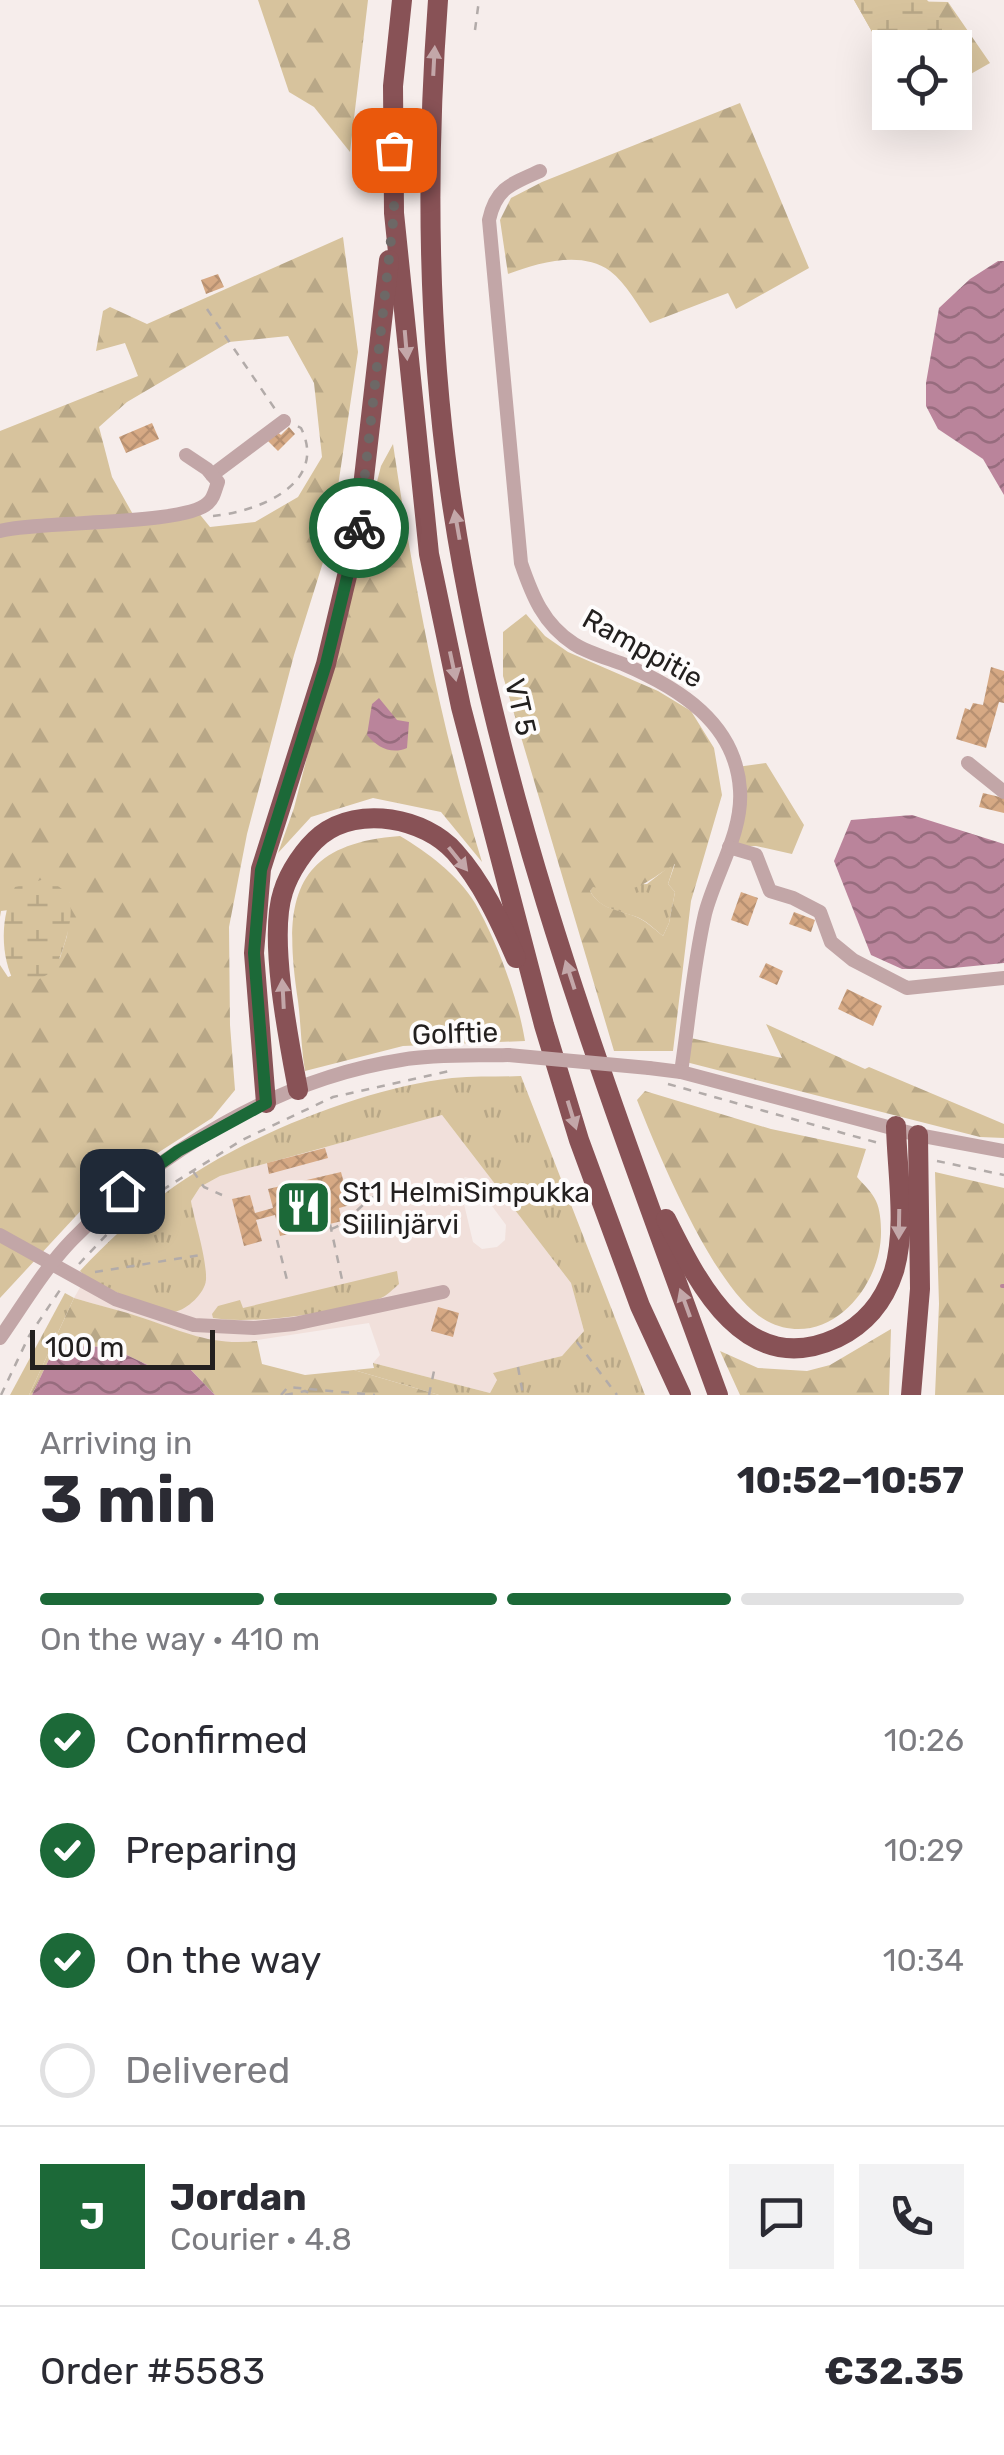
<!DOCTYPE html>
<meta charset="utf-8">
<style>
:root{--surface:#fff;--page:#f2f2f3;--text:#2b2b33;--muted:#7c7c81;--line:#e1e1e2;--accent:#1c6938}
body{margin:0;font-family:Rubik,sans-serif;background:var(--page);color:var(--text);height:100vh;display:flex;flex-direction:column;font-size:38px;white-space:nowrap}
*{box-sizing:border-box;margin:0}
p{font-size:32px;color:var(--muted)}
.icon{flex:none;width:55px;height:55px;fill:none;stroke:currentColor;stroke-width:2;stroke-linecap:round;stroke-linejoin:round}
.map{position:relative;height:1395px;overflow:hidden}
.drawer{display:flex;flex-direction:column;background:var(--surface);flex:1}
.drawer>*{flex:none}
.buttons{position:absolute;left:872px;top:30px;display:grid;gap:20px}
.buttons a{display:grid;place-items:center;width:100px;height:100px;border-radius:0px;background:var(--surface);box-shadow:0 10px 40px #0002;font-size:50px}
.scale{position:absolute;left:30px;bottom:25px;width:185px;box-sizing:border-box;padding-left:10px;border:5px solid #23201f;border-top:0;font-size:28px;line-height:35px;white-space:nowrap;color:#23201f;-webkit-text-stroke:8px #fefcfc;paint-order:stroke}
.pin{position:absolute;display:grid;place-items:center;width:85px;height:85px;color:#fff;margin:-42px;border-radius:20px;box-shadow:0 5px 15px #0006}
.courier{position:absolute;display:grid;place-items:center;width:100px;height:100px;margin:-50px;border:8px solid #1c6938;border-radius:50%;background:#fff;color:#222;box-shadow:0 2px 12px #0007}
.overview em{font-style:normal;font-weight:700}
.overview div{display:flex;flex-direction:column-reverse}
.overview{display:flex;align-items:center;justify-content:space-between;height:170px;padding:0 40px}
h1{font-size:65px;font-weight:700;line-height:75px}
.bar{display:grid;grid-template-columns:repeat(4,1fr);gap:15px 10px;align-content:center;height:120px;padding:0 40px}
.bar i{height:12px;border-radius:8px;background:var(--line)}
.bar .current{background:var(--accent)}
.bar p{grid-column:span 4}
.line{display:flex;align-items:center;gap:25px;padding:0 40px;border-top:2px solid var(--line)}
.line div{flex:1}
.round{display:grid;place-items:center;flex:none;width:105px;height:105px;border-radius:0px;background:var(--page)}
ol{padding:0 40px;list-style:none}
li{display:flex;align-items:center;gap:30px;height:110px}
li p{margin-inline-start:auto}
li .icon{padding:10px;border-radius:50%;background:var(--accent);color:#fff;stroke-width:4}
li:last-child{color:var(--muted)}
li i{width:55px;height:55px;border:5px solid var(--line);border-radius:50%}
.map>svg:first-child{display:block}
</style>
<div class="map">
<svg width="1004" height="1395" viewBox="0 0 1004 1395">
<defs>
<pattern id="grass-tufts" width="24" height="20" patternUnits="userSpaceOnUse" patternTransform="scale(2.5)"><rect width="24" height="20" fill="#d7c39d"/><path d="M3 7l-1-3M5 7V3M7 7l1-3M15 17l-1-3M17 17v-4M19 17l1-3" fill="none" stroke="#b8a787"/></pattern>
<pattern id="forest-firs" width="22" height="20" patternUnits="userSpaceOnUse" patternTransform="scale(2.5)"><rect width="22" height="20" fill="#d7c39d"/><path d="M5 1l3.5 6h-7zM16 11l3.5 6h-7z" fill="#b8a787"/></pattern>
<pattern id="wetland-marsh" width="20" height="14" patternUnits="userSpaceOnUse" patternTransform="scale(2.5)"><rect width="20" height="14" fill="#d7c39d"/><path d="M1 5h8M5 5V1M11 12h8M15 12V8" fill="none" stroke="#b8a787"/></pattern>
<pattern id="water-waves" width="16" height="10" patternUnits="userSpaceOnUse" patternTransform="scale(2.5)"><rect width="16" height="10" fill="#ba849b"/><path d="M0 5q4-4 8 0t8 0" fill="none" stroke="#976c7e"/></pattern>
<pattern id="building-cross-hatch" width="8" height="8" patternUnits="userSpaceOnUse" patternTransform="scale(2.5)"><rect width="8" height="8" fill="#d6a984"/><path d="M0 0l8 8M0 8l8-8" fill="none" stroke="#b79172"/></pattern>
</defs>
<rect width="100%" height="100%" fill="#f6edeb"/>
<path fill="#f1e0db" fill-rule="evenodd" d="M442,1115L571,1283L584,1331L562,1356L494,1373L497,1380L490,1393L373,1363L380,1355L369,1323L231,1344L196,1338L143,1318L74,1298L86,1277L206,1282L191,1201L200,1187L220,1176ZM465,1177L472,1179L506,1225L505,1240L497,1247L482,1249L473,1242L459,1183Z"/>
<g fill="url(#grass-tufts)">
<path d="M675,862L668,884L675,892L669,923L663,936C654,929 645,919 634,916C616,910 600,909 590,891L593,886L647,884Z"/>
<path d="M521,1076L645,1395H439L354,1370L374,1368L373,1363L490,1393L497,1380L493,1373L562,1356L584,1331L571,1283L442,1115L220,1176L200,1187L191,1201C195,1223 207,1259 206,1280C205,1293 187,1310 174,1312C157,1313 93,1283 80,1271C106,1243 134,1217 164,1194C236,1139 363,1088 452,1078C475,1076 498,1077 521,1076Z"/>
<path d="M397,1271L399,1284C393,1289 388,1295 381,1298C343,1312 252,1325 213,1318L212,1314L218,1306L240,1300L243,1308Z"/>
<path d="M65,1293L74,1298L29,1395H10Z"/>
</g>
<g fill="url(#forest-firs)" fill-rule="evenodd">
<path d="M258,0H368L350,152L314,107L289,92Z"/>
<path d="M854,0L948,2L990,63L955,83V48H890V92L881,82L875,37Z"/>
<path d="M740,103L809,268L736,309L728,293L650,323C639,307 626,283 610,271C581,250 538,263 508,274L500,220L511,198L542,182Z"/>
<path d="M343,237L358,352L330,540L294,655L247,834L229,927L230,1025L235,1090L212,1118L100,1190L0,1298V965L8,977L60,958L67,936L70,902L1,911L0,917V431L138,376L125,343L96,351L103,311L110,307L147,324ZM288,336L314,383L322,457L298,497L255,522L210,527L197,511L135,518L112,477L99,427L127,402L229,342Z"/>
<path d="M393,444C414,585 440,725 482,862L441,812L373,798L311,817L278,853L294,808L381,466Z"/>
<path d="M526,614L545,636L568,652L658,691L691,711L714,748L722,795L691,901L673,1051H614L503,676V632ZM675,864L668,884L675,892L669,923L663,936C654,929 644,919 634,916C616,909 600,909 590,891L593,887C636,896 641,885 675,864Z"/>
<path d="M766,763L804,825L792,854L756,846L729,847L737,767Z"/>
<path d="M400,836C427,852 458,875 475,903C497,941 518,998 525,1041L403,1046L305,1071C301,1048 301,1024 298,1001C284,907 288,844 400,836Z"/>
<path d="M766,1024L865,1069L869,1067L1004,1124V1138L980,1137L682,1061L686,1037L782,1058Z"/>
<path d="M645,1091L771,1129L866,1149L857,1177C863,1184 872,1192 876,1201C880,1209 881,1222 881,1231C882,1288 826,1352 767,1321C715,1293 659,1155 637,1100Z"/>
<path d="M935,1172L1004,1188V1395H935L939,1304Z"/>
<path d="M74,1298C97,1305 120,1310 143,1318C185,1332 211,1346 257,1341L262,1364L305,1375L354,1370L439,1395H215L190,1369H156L110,1347L75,1346L51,1355L32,1395H29Z"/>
<path d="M891,1329L889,1395H740L720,1351L758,1368L807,1371L830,1365Z"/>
</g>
<g fill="url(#wetland-marsh)">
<path d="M854,0H927C941,14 946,28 939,47L890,48V59L877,49L875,37Z"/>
<path d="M45,879C52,882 61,887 66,893C79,909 62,954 54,971L28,985L15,984C0,956 0,917 15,887Z"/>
</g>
<g fill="url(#water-waves)">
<path d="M998,261H1004V495L983,459L938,429L926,406V383L939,308L970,279Z"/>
<path d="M379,698L397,720L409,722L407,748C391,755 377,747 367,735L372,704Z"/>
<path d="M912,815L1004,844V963L943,969H902L871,955L834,861L851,820Z"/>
<path d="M75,1346L110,1347L156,1369H190L215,1395H32L51,1355Z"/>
</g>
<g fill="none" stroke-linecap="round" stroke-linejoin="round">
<path stroke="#ba849b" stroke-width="4" d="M1002,1286H1004"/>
</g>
<g fill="url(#building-cross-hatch)">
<path d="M218,274L224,287L206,294L201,280Z"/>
<path d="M152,423L159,439L126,453L119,437Z"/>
<path d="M289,427L295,434L278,451L267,440L276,431L281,435Z"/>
<path d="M991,667L1004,671V703L999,702L986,748L956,739L965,708L970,710L973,703L983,705Z"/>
<path d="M983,793L1004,798V813L979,807Z"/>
<path d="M741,892L758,898L748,926L731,920Z"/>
<path d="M794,912L815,920L811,932L789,924Z"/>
<path d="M766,963L783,971L777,985L759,977Z"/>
<path d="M847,989L882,1006L873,1026L838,1009Z"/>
<path d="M325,1148L328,1158L269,1174L267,1163Z"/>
<path d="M341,1172L350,1205L339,1208L342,1221L280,1236L275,1215L256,1220L262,1241L244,1246L232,1199L250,1195L255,1213L273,1208L268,1189Z"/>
<path d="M438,1307L459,1313L453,1337L431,1331Z"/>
</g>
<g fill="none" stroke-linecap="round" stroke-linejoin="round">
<g stroke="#b2aba9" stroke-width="2.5" stroke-dasharray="8 8" stroke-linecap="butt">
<path d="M475,30L479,0"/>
<path d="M207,309L277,412"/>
<path d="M213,516C256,512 329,485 301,428L295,425"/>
<path d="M668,1084L882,1144"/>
<path d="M937,1161L1004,1175"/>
<path d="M193,1171L204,1187L222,1195"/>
<path d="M330,1224L343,1284"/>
<path d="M331,1229C350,1223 359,1204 377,1195"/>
<path d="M277,1240L288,1284"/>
<path d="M79,1264L129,1211L242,1140L333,1097L454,1070"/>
<path d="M95,1272L201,1255"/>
<path d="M577,1342L617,1395"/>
<path d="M518,1367L523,1395"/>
<path d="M1,1395L29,1336L62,1287"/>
<path d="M281,1395L288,1387L375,1395"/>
<path d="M285,1395L305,1391L314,1395"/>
<path d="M429,1395L434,1371"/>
</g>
<g stroke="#c2a6a7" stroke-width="14">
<path d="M540,171C511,184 496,188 489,220L521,563C532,595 543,624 574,644C588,653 607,658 623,664C679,688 736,723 740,790C743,833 715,874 705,914C693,966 689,1020 681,1072"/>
<path d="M212,475L284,421"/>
<path d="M0,531C40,520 185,526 208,503C214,498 215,490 218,482L207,469L186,455"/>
<path d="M968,763L1004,792"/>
<path d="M729,847L756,855L770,891L793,898L820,912L831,942L853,960L907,988L1004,978"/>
<path d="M649,1068L681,1072L918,1135L1004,1151"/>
<path d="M0,1235L115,1299L194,1325L254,1328L294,1324L443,1292"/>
<path d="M0,1338C23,1305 44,1269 72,1240C158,1152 278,1079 401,1060C436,1054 473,1056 508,1055"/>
</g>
<g stroke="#885256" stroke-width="20">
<path d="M402,0L393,86L394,213L429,554L461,707L544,1025L579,1140L640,1306L681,1395"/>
<path d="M438,0C426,161 427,323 449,483C493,798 610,1098 718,1395"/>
<path d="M298,1090C289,1042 268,937 283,892C289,872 305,848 321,835C359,805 425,818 455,852C482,882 500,921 516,958"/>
<path d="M266,1103L254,953L261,869L326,664L358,530L389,260"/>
<path d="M666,1219C699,1285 746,1380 837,1338C866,1324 884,1302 894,1271C907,1227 897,1172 896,1126"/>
<path d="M911,1395L920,1289L918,1135"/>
</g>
<path stroke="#c2a6a7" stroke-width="14" d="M508,1055L649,1068"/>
</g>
<defs><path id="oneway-solid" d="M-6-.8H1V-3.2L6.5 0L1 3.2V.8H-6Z" transform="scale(2.5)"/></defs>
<g fill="#c3a7a9">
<use href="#oneway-solid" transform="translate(434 61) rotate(-87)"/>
<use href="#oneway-solid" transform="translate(406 345) rotate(85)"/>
<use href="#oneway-solid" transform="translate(457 525) rotate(-100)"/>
<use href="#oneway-solid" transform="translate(453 666) rotate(78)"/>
<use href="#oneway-solid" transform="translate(458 859) rotate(51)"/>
<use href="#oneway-solid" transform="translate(570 975) rotate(-108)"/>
<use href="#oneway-solid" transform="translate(283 994) rotate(-93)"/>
<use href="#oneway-solid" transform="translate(572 1115) rotate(73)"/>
<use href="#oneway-solid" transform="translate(899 1224) rotate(91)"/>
<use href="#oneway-solid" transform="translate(685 1303) rotate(-110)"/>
</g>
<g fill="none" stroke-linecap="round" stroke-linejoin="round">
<path stroke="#6d6866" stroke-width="10" stroke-dasharray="0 18" d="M359,528L394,213V150"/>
<path stroke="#1c6938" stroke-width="12" d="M122,1191L178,1151L266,1103L254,953L261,870L326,664L359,528"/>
</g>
<defs>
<symbol id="restaurant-square" viewBox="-11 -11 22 22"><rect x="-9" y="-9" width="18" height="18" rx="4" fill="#1c6938" stroke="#fefcfc"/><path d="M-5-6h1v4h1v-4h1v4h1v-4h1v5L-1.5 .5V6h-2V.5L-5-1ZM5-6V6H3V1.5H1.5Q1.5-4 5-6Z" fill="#fff"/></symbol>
</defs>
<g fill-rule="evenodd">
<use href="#restaurant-square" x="272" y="1176" width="63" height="63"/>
</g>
<g text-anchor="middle" stroke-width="8" stroke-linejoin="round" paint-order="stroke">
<g font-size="28" fill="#23201f" stroke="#fefcfc">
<text transform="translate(643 648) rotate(29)" y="10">Ramppitie</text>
<text transform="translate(521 707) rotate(77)" y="10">VT 5</text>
<text transform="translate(455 1033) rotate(-2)" y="10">Golftie</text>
</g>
<g font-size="28" fill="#23201f" stroke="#fefcfc" text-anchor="start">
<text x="342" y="1202">St1 HelmiSimpukka<tspan x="342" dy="32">Siilinjärvi</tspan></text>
</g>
</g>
</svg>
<div class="buttons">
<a><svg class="icon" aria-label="locate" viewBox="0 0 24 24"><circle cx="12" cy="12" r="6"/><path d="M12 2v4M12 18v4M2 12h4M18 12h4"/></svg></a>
</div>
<div class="scale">100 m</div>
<div class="pin" style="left:394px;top:150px;background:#ea580c"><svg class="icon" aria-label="bag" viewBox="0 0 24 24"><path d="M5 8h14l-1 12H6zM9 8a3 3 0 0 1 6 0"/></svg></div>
<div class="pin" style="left:122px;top:1191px;background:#1f2937"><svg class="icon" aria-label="home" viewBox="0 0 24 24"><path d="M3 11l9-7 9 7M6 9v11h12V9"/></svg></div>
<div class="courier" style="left:359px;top:528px"><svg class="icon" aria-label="bike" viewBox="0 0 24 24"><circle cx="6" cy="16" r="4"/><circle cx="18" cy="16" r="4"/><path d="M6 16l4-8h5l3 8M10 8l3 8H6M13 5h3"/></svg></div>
</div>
<section class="drawer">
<div class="overview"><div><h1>3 min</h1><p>Arriving in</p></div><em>10:52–10:57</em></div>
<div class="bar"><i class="current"></i><i class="current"></i><i class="current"></i><i></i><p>On the way · 410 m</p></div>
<ol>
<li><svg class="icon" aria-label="check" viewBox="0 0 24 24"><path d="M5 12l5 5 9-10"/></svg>Confirmed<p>10:26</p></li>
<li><svg class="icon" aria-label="check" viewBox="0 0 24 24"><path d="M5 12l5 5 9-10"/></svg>Preparing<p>10:29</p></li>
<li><svg class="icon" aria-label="check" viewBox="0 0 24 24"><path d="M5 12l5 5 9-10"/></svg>On the way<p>10:34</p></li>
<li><i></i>Delivered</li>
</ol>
<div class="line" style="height:180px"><b class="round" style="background:var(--accent);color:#fff">J</b><div><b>Jordan</b><p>Courier · 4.8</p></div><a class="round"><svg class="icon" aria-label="chat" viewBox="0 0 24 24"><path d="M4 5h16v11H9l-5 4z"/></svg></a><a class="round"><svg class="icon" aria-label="phone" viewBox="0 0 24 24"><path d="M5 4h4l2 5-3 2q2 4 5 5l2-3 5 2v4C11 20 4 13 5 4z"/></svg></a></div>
<div class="line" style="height:130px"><div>Order #5583</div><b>€32.35</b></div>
</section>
